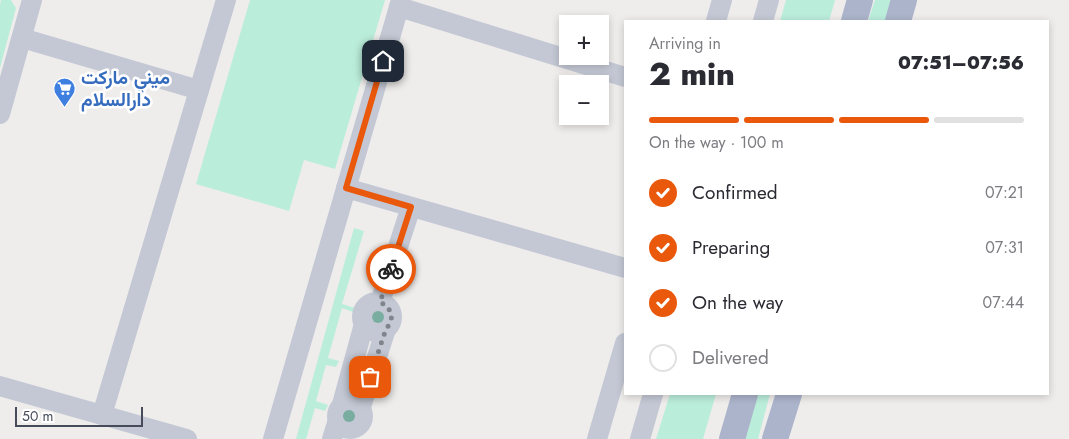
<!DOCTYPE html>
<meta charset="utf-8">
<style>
:root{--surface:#fff;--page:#f2f2f3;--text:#2b2b33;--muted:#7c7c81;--line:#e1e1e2;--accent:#ea580c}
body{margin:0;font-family:Jost,Vazirmatn,sans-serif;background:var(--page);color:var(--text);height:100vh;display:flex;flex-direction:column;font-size:19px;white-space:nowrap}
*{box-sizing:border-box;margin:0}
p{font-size:16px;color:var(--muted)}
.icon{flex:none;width:28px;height:28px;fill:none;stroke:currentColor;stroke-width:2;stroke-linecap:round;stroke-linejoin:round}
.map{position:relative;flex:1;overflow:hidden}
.details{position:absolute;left:624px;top:20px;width:425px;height:375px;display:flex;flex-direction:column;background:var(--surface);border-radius:0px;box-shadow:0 2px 8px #0003}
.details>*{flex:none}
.fabs{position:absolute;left:559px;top:15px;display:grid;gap:10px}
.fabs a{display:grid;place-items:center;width:50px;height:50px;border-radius:0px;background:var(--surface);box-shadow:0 2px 8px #0003;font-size:25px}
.scale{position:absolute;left:15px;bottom:12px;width:128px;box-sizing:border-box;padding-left:5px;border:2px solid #454b59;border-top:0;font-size:14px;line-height:18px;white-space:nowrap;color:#454b59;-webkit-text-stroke:4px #fff;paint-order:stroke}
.pin{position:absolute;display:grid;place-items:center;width:42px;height:42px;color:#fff;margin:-21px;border-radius:10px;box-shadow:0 2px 8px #0006}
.courier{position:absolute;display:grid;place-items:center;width:50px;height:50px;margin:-25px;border:4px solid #ea580c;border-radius:50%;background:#fff;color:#222;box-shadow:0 1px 6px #0007}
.summary em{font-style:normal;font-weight:800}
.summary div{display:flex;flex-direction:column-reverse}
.summary{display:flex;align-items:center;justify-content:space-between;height:85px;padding:0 25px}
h1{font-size:32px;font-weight:800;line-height:38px}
.bar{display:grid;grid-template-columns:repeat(4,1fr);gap:8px 5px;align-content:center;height:60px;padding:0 25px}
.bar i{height:6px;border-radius:4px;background:var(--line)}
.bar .active{background:var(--accent)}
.bar p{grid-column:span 4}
ol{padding:0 25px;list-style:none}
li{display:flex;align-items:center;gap:15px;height:55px}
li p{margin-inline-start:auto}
li .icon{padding:5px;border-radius:50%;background:var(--accent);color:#fff;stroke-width:4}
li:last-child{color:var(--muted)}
li i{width:28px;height:28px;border:2px solid var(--line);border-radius:50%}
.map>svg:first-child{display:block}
</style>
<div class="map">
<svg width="1069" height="439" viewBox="0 0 1069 439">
<rect width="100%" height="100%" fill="#efedec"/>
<g fill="#bbeddb">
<path d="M1,0H11L16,8L0,68V5Z"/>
<path d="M250,0H385L335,169L304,160L289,211L196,184Z"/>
<path d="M786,0H835L829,21H780Z"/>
<path d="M875,0H893L886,21H868Z"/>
<path d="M354,228L364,231L342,304L355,308L353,312L342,308L328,358L339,361L336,367L326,365L316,401L328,405L325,411L315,408L306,439H296Z"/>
<path d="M670,394H716L703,439H656Z"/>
<path d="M758,394H770L758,439H745Z"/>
</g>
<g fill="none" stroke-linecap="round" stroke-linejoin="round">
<g stroke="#c3c8d4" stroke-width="20">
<path d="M399,7L625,77"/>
<path d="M716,21L722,0"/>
<path d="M763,21L769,0"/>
<path d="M22,38L199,90"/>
<path d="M0,114L32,0"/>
<path d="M346,188L625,268"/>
<path d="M380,302L411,207"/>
<circle cx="377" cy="317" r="15"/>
<path d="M0,386L187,439"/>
<circle cx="350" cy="416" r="13"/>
<path d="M341,408L364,324"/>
<path d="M360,410L386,329"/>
<path d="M102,415L226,0"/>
<path d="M273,439L401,0"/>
<path d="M332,439L338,420"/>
<path d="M597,439L625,343"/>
<path d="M640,439L653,394"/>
</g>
<g stroke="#acb4cb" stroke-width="26">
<path d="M854,21L860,0"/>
<path d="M898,21L904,0"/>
<path d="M732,439L745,394"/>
<path d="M775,439L789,394"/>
</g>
</g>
<g fill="#79ada0">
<circle cx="378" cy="317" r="6"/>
<circle cx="349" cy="416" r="6"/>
</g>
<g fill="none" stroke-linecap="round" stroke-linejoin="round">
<path stroke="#80848c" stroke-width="5" stroke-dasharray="0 9" d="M370,377L386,329L389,325L392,316L388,307L380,302L391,269"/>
<path stroke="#ea580c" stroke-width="6" d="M383,61L346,188L411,207L391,269"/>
</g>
<defs>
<symbol id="supermarket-pin" viewBox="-11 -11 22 30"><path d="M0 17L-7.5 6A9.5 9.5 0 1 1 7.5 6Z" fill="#3f7fe0" stroke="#fff"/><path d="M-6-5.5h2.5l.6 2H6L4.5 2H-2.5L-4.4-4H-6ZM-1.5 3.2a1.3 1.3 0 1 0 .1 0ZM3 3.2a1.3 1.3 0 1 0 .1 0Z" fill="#fff"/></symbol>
</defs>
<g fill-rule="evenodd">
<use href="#supermarket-pin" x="52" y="76" width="25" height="34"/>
</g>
<g text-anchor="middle" stroke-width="5" stroke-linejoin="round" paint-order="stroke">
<g font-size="19" font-weight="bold" fill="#366cbe" stroke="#fff" text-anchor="start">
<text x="81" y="84">ميني ماركت<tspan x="81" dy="22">دارالسلام</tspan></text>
</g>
</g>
</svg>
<div class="fabs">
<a>+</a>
<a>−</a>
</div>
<div class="scale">50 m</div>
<div class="pin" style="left:370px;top:377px;background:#ea580c"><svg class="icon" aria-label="bag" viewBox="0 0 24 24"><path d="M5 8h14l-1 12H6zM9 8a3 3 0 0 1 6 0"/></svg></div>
<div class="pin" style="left:383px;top:61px;background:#1f2937"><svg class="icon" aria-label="home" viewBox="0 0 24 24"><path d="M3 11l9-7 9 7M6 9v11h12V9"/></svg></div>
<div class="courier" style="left:391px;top:269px"><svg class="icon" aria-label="bike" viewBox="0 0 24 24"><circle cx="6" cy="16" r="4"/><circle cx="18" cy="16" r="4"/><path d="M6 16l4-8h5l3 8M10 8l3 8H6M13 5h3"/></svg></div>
<section class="details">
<div class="summary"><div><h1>2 min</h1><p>Arriving in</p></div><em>07:51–07:56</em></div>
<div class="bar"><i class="active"></i><i class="active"></i><i class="active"></i><i></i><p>On the way · 100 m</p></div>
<ol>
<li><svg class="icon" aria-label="check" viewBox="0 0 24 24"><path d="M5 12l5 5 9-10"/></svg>Confirmed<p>07:21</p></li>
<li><svg class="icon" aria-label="check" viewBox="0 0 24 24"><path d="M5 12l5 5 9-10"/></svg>Preparing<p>07:31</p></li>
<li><svg class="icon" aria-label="check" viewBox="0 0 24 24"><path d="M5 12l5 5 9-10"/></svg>On the way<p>07:44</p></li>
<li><i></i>Delivered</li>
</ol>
</section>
</div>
